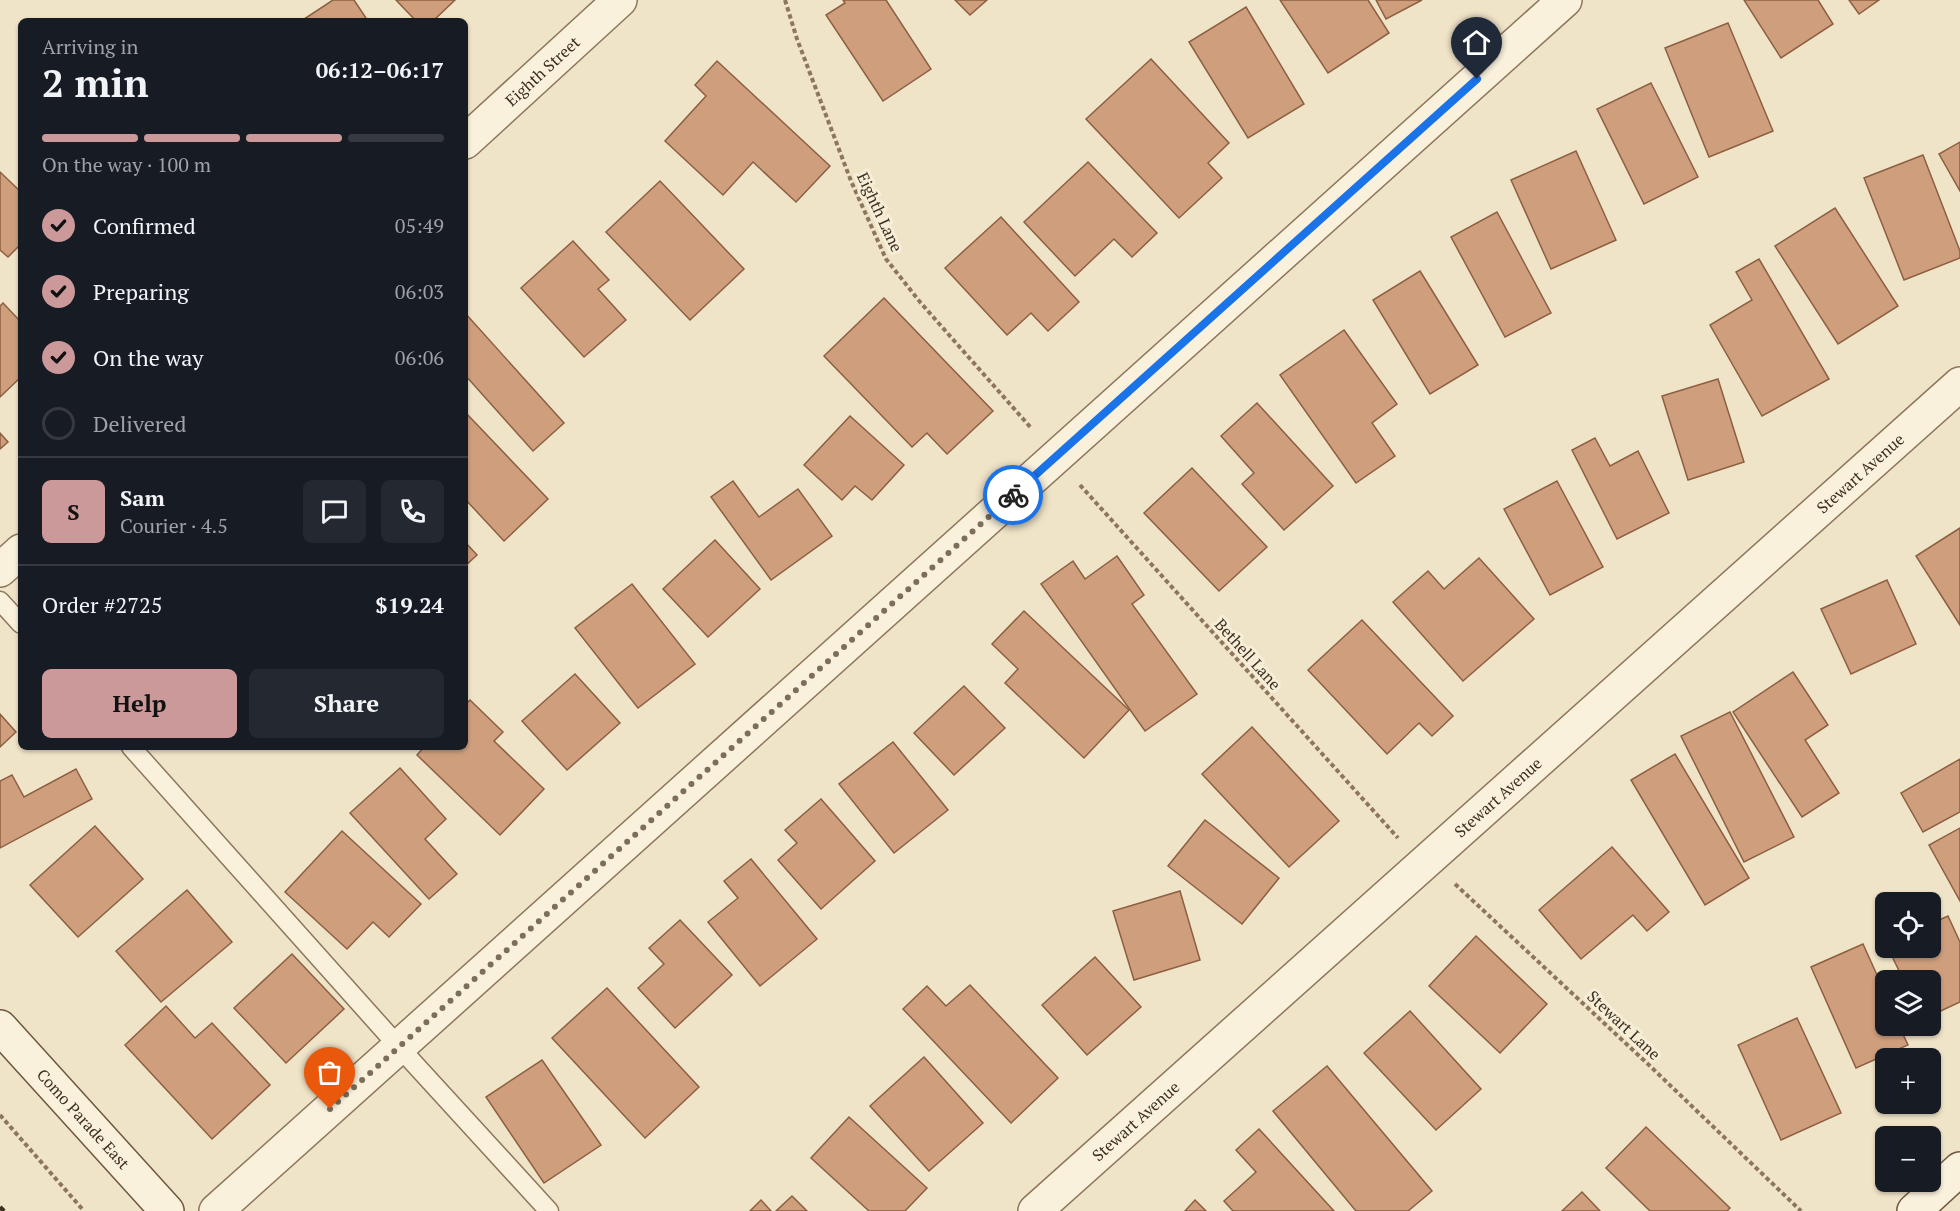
<!DOCTYPE html>
<meta charset="utf-8">
<style>
:root{--surface:#171b24;--page:#242831;--text:#f1f3f6;--muted:#9ea1a6;--line:#363941;--accent:#cc999b}
body{margin:0;font-family:"PT Serif",serif;background:var(--page);color:var(--text);height:100vh;display:flex;flex-direction:column;font-size:22px;white-space:nowrap}
*{box-sizing:border-box;margin:0}
p{font-size:20px;color:var(--muted)}
.icon{flex:none;width:33px;height:33px;fill:none;stroke:currentColor;stroke-width:2;stroke-linecap:round;stroke-linejoin:round}
.map{position:relative;flex:1;overflow:hidden}
.sheet{position:absolute;left:18px;top:18px;width:450px;height:732px;display:flex;flex-direction:column;background:var(--surface);border-radius:9px;box-shadow:0 2px 4px #0004}
.sheet>*{flex:none}
.fabs{position:absolute;left:1875px;top:892px;display:grid;gap:12px}
.fabs a{display:grid;place-items:center;width:66px;height:66px;border-radius:9px;background:var(--surface);box-shadow:0 2px 4px #0004;font-size:30px}
.pin{position:absolute;display:grid;place-items:center;width:51px;height:51px;color:#fff;margin:-62px -26px;border-radius:50% 50% 50% 0;rotate:-45deg;box-shadow:0 0 6px #0007}
.pin .icon{rotate:45deg}
.courier{position:absolute;display:grid;place-items:center;width:60px;height:60px;margin:-30px;border:4px solid #1a73e8;border-radius:50%;background:#fff;color:#222;box-shadow:0 2px 8px #0007}
.headline em{font-style:normal;font-weight:600}
.headline div{display:flex;flex-direction:column-reverse}
.headline{display:flex;align-items:center;justify-content:space-between;height:102px;padding:0 24px}
h1{font-size:39px;font-weight:600;line-height:45px}
.bar{display:grid;grid-template-columns:repeat(4,1fr);gap:9px 6px;align-content:center;height:72px;padding:0 24px}
.bar i{height:8px;border-radius:4px;background:var(--line)}
.bar .selected{background:var(--accent)}
.bar p{grid-column:span 4}
.line{display:flex;align-items:center;gap:15px;padding:0 24px;border-top:2px solid var(--line)}
.line div{flex:1}
.round{display:grid;place-items:center;flex:none;width:63px;height:63px;border-radius:9px;background:var(--page)}
ol{padding:0 24px;list-style:none}
li{display:flex;align-items:center;gap:18px;height:66px}
li p{margin-inline-start:auto}
li .icon{padding:6px;border-radius:50%;background:var(--accent);color:#111;stroke-width:4}
li:last-child{color:var(--muted)}
li i{width:33px;height:33px;border:3px solid var(--line);border-radius:50%}
.primary-button{display:flex;gap:12px;margin-top:auto;padding:12px 24px}
.primary-button a{flex:1;height:69px;border-radius:9px;background:var(--accent);color:#111;font-size:24px;font-weight:600;line-height:69px;text-align:center}
.primary-button a+a{background:var(--page);color:var(--text)}
.map>svg:first-child{display:block}
</style>
<div class="map">
<svg width="1960" height="1211" viewBox="0 0 1960 1211">
<rect width="100%" height="100%" fill="#f0e4c8"/>
<g fill="#cf9f7d" stroke="#8d5f41" stroke-width="1.5">
<path d="M333,0H354L368,21H301Z"/>
<path d="M396,0H455L433,21H416Z"/>
<path d="M843,0H886L931,69L883,101L826,15L845,3Z"/>
<path d="M955,0H987L970,15Z"/>
<path d="M1280,0H1368L1389,33L1328,73Z"/>
<path d="M1376,0H1422L1386,19Z"/>
<path d="M1744,0H1818L1833,24L1781,58Z"/>
<path d="M1849,0H1879L1859,14Z"/>
<path d="M1246,7L1304,104L1248,138L1189,42Z"/>
<path d="M1728,23L1773,131L1709,157L1665,48Z"/>
<path d="M1151,59L1229,143L1208,163L1222,178L1179,218L1086,119Z"/>
<path d="M717,61L830,166L796,202L753,162L723,195L665,141L706,96L695,85Z"/>
<path d="M1651,83L1698,177L1644,204L1597,109Z"/>
<path d="M1960,142V191L1939,154Z"/>
<path d="M1576,151L1616,240L1551,269L1511,180Z"/>
<path d="M1923,155L1960,251V258L1904,280L1864,178Z"/>
<path d="M1088,162L1157,233L1132,257L1114,239L1075,276L1024,222Z"/>
<path d="M0,172L21,192V244L8,257L0,250Z"/>
<path d="M660,181L744,269L690,320L606,232Z"/>
<path d="M1835,208L1898,306L1838,344L1775,246Z"/>
<path d="M1497,212L1551,313L1505,337L1451,237Z"/>
<path d="M1001,217L1079,302L1048,331L1031,313L1007,335L945,268Z"/>
<path d="M573,241L609,280L598,289L626,320L584,357L521,288Z"/>
<path d="M1759,259L1829,379L1762,416L1710,325L1752,300L1736,272Z"/>
<path d="M1420,271L1478,365L1430,394L1373,300Z"/>
<path d="M884,298L993,411L947,454L927,433L912,447L824,356Z"/>
<path d="M3,303L21,322V377L0,397V306Z"/>
<path d="M465,313L564,423L533,451L465,375Z"/>
<path d="M1344,330L1397,404L1372,423L1395,456L1356,483L1280,375Z"/>
<path d="M1718,379L1744,462L1688,480L1662,396Z"/>
<path d="M1257,403L1333,486L1284,530L1242,484L1254,473L1221,436Z"/>
<path d="M465,412L548,499L504,541L465,499Z"/>
<path d="M850,416L904,465L872,500L855,486L842,500L804,465Z"/>
<path d="M0,433L8,442L0,449Z"/>
<path d="M1595,438L1610,466L1638,451L1669,513L1617,539L1572,450Z"/>
<path d="M1192,468L1267,547L1219,591L1144,513Z"/>
<path d="M733,481L759,517L798,489L832,536L771,580L711,497Z"/>
<path d="M1557,481L1603,567L1550,595L1504,509Z"/>
<path d="M1960,528V625L1916,556Z"/>
<path d="M715,540L760,589L708,637L663,589Z"/>
<path d="M465,542L477,555L465,566Z"/>
<path d="M1117,556L1144,595L1132,604L1197,694L1145,731L1041,584L1073,561L1085,579Z"/>
<path d="M1479,558L1534,619L1463,681L1393,602L1428,571L1444,589Z"/>
<path d="M1887,580L1916,644L1851,674L1821,609Z"/>
<path d="M632,584L695,664L638,708L575,628Z"/>
<path d="M1024,611L1129,710L1084,758L1005,683L1018,669L992,644Z"/>
<path d="M1362,620L1453,716L1432,736L1419,723L1387,754L1308,670Z"/>
<path d="M1793,672L1828,725L1805,740L1839,793L1802,817L1733,712Z"/>
<path d="M575,674L620,723L567,770L522,721Z"/>
<path d="M964,686L1005,728L954,775L914,733Z"/>
<path d="M470,700L503,732L494,741L544,789L500,835L417,755L424,747H465V705Z"/>
<path d="M1730,712L1794,837L1744,862L1681,736Z"/>
<path d="M0,714L16,732L0,747Z"/>
<path d="M1252,727L1339,821L1289,867L1202,774Z"/>
<path d="M893,742L948,810L894,853L839,784Z"/>
<path d="M1675,754L1749,878L1705,905L1631,780Z"/>
<path d="M1960,759V812L1923,832L1901,793Z"/>
<path d="M400,768L446,819L425,839L457,874L429,899L350,813Z"/>
<path d="M76,769L92,799L0,848V781L12,775L24,797Z"/>
<path d="M821,799L875,861L821,909L778,860L797,843L785,830Z"/>
<path d="M1205,820L1279,878L1242,924L1168,866Z"/>
<path d="M95,826L143,879L78,937L30,885Z"/>
<path d="M1960,828V901L1929,845Z"/>
<path d="M342,831L421,904L389,937L373,922L347,949L285,892Z"/>
<path d="M1612,847L1669,912L1647,931L1633,915L1581,959L1539,910Z"/>
<path d="M751,859L817,939L760,986L708,922L738,898L724,881Z"/>
<path d="M187,890L232,942L161,1002L116,951Z"/>
<path d="M1180,891L1200,960L1134,980L1113,911Z"/>
<path d="M1948,916L1960,942V1002L1930,1016V981H1904L1888,948H1930V924Z"/>
<path d="M680,920L732,975L675,1028L638,988L664,964L649,948Z"/>
<path d="M1476,936L1547,1004L1500,1053L1429,986Z"/>
<path d="M1863,944L1886,995V1026H1899L1908,1045L1856,1068L1811,967Z"/>
<path d="M292,954L344,1009L286,1063L234,1008Z"/>
<path d="M1095,957L1141,1007L1087,1055L1042,1005Z"/>
<path d="M970,985L1058,1078L1011,1123L903,1009L927,986L946,1006Z"/>
<path d="M607,988L699,1087L645,1138L552,1038Z"/>
<path d="M166,1006L195,1038L212,1023L270,1085L212,1139L125,1045Z"/>
<path d="M1410,1011L1481,1089L1436,1130L1364,1053Z"/>
<path d="M1797,1018L1841,1113L1781,1140L1738,1045Z"/>
<path d="M924,1057L983,1123L929,1171L870,1106Z"/>
<path d="M542,1060L601,1145L544,1183L486,1097Z"/>
<path d="M1327,1066L1432,1191L1408,1211H1356L1273,1111Z"/>
<path d="M849,1117L927,1188L905,1211H869L811,1158Z"/>
<path d="M1646,1127L1730,1208L1727,1211H1650L1606,1168Z"/>
<path d="M1259,1129L1334,1211H1233L1224,1201L1256,1172L1236,1150Z"/>
<path d="M1582,1192L1600,1211H1562Z"/>
<path d="M792,1196L807,1211H776Z"/>
<path d="M761,1200L771,1211H750Z"/>
<path d="M1195,1200L1206,1211H1185Z"/>
</g>
<g fill="none" stroke-linecap="round" stroke-linejoin="round">
<defs>
<g id="lane">
<path d="M0,601L21,624"/>
<path d="M131,747L399,1047L549,1211"/>
</g>
<g id="street">
<path id="s1" d="M465,142L620,0"/>
<path d="M0,570L21,551"/>
<path d="M216,1211L1565,0"/>
<path id="s2" d="M1035,1211L1960,384"/>
</g>
<g id="secondary">
<path id="s3" d="M0,1027L167,1211"/>
<path d="M1914,1211L1960,1169"/>
</g>
</defs>
<use href="#lane" stroke="#8d765c" stroke-width="21"/>
<use href="#street" stroke="#8d765c" stroke-width="36"/>
<use href="#secondary" stroke="#6f573f" stroke-width="36"/>
<g stroke="#8d765c" stroke-width="4" stroke-dasharray="4.5 3" stroke-linecap="butt">
<path d="M785,0L797,39L851,181L886,259L920,302L1032,429"/>
<path d="M1080,485L1398,838"/>
<path d="M1455,884L1650,1066L1801,1211"/>
<path d="M0,1115L84,1211"/>
</g>
<use href="#lane" stroke="#faf1dc" stroke-width="18"/>
<use href="#street" stroke="#faf1dc" stroke-width="33"/>
<use href="#secondary" stroke="#faf1dc" stroke-width="33"/>
<path stroke="#3d2e20" stroke-width="4.5" stroke-dasharray="10 10" stroke-linecap="butt" d="M0,1207L4,1211"/>
</g>
<g fill="none" stroke-linecap="round" stroke-linejoin="round">
<path stroke="#7c6e5b" stroke-width="6" stroke-dasharray="0 10.8" d="M330,1109L1013,495"/>
<path stroke="#1a73e8" stroke-width="8" d="M1013,495L1477,79"/>
</g>
<g text-anchor="middle" stroke-width="6" stroke-linejoin="round" paint-order="stroke">
<g font-size="16" fill="#3d2e20" stroke="#f7eed8">
<text dy="6" stroke="none"><textPath href="#s1" startOffset="105">Eighth Street</textPath></text>
<text transform="translate(880 212) rotate(65)" y="6">Eighth Lane</text>
<text dy="6" stroke="none"><textPath href="#s2" startOffset="1107">Stewart Avenue</textPath></text>
<text transform="translate(1248 654) rotate(48)" y="6">Bethell Lane</text>
<text dy="6" stroke="none"><textPath href="#s2" startOffset="621">Stewart Avenue</textPath></text>
<text transform="translate(1624 1025) rotate(43)" y="6">Stewart Lane</text>
<text dy="6" stroke="none"><textPath href="#s3" startOffset="124">Como Parade East</textPath></text>
<text dy="6" stroke="none"><textPath href="#s2" startOffset="135">Stewart Avenue</textPath></text>
</g>
</g>
</svg>
<div class="fabs">
<a><svg class="icon" aria-label="locate" viewBox="0 0 24 24"><circle cx="12" cy="12" r="6"/><path d="M12 2v4M12 18v4M2 12h4M18 12h4"/></svg></a>
<a><svg class="icon" aria-label="layers" viewBox="0 0 24 24"><path d="M12 4l9 5-9 5-9-5zM3 14l9 5 9-5"/></svg></a>
<a>+</a>
<a>−</a>
</div>
<div class="pin" style="left:330px;top:1109px;background:#ea580c"><svg class="icon" aria-label="bag" viewBox="0 0 24 24"><path d="M5 8h14l-1 12H6zM9 8a3 3 0 0 1 6 0"/></svg></div>
<div class="pin" style="left:1477px;top:79px;background:#1f2937"><svg class="icon" aria-label="home" viewBox="0 0 24 24"><path d="M3 11l9-7 9 7M6 9v11h12V9"/></svg></div>
<div class="courier" style="left:1013px;top:495px"><svg class="icon" aria-label="bike" viewBox="0 0 24 24"><circle cx="6" cy="16" r="4"/><circle cx="18" cy="16" r="4"/><path d="M6 16l4-8h5l3 8M10 8l3 8H6M13 5h3"/></svg></div>
<section class="sheet">
<div class="headline"><div><h1>2 min</h1><p>Arriving in</p></div><em>06:12–06:17</em></div>
<div class="bar"><i class="selected"></i><i class="selected"></i><i class="selected"></i><i></i><p>On the way · 100 m</p></div>
<ol>
<li><svg class="icon" aria-label="check" viewBox="0 0 24 24"><path d="M5 12l5 5 9-10"/></svg>Confirmed<p>05:49</p></li>
<li><svg class="icon" aria-label="check" viewBox="0 0 24 24"><path d="M5 12l5 5 9-10"/></svg>Preparing<p>06:03</p></li>
<li><svg class="icon" aria-label="check" viewBox="0 0 24 24"><path d="M5 12l5 5 9-10"/></svg>On the way<p>06:06</p></li>
<li><i></i>Delivered</li>
</ol>
<div class="line" style="height:108px"><b class="round" style="background:var(--accent);color:#111">S</b><div><b>Sam</b><p>Courier · 4.5</p></div><a class="round"><svg class="icon" aria-label="chat" viewBox="0 0 24 24"><path d="M4 5h16v11H9l-5 4z"/></svg></a><a class="round"><svg class="icon" aria-label="phone" viewBox="0 0 24 24"><path d="M5 4h4l2 5-3 2q2 4 5 5l2-3 5 2v4C11 20 4 13 5 4z"/></svg></a></div>
<div class="line" style="height:78px"><div>Order #2725</div><b>$19.24</b></div>
<div class="primary-button"><a>Help</a><a>Share</a></div>
</section>
</div>
